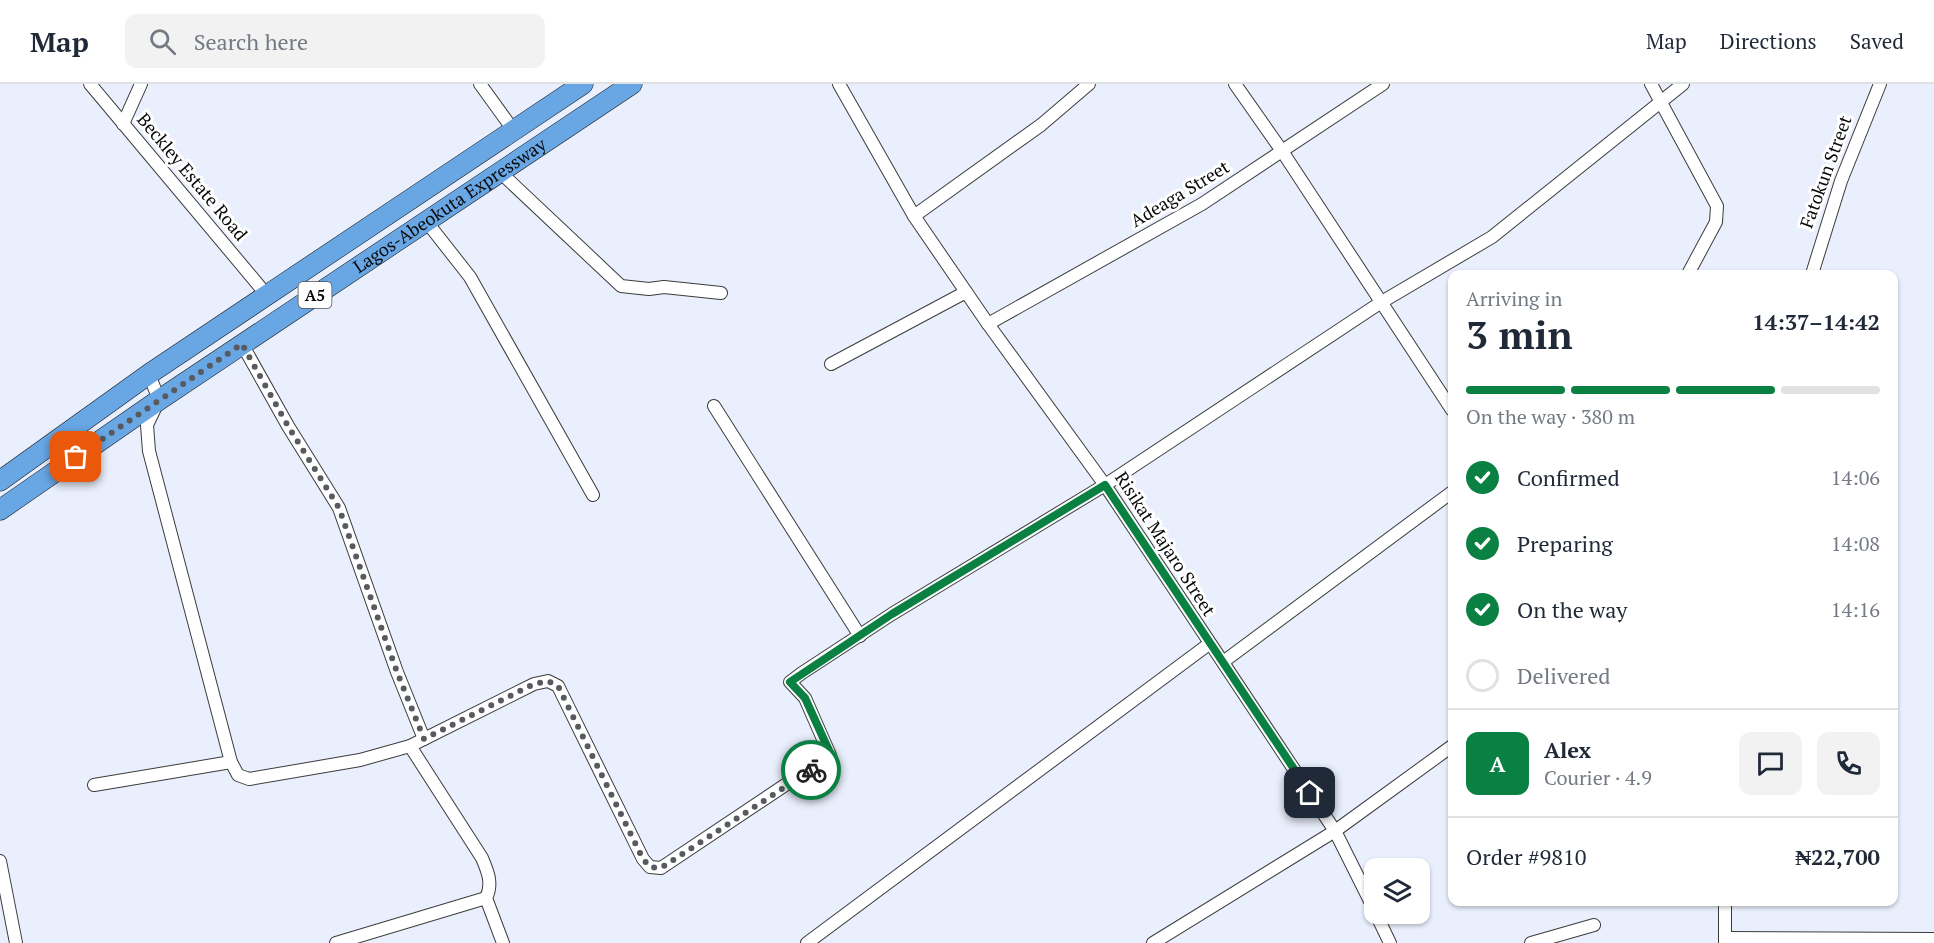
<!DOCTYPE html>
<meta charset="utf-8">
<style>
:root{--surface:#fff;--page:#f2f2f3;--text:#1f2937;--muted:#747a83;--line:#e0e1e3;--accent:#0b8043}
body{margin:0;font-family:"PT Serif",serif;background:var(--page);color:var(--text);height:100vh;display:flex;flex-direction:column;font-size:22px;white-space:nowrap}
*{box-sizing:border-box;margin:0}
p{font-size:20px;color:var(--muted)}
.icon{flex:none;width:33px;height:33px;fill:none;stroke:currentColor;stroke-width:2;stroke-linecap:round;stroke-linejoin:round}
.map{position:relative;flex:1;overflow:hidden}
.sheet{position:absolute;left:1448px;top:186px;width:450px;height:636px;display:flex;flex-direction:column;background:var(--surface);border-radius:12px;box-shadow:0 2px 4px #0004}
.sheet>*{flex:none}
.fabs{position:absolute;left:1364px;top:774px;display:grid;gap:12px}
.fabs a{display:grid;place-items:center;width:66px;height:66px;border-radius:12px;background:var(--surface);box-shadow:0 2px 4px #0004;font-size:30px}
.pin{position:absolute;display:grid;place-items:center;width:51px;height:51px;color:#fff;margin:-26px;border-radius:12px;box-shadow:0 3px 9px #0006}
.courier{position:absolute;display:grid;place-items:center;width:60px;height:60px;margin:-30px;border:4px solid #0b8043;border-radius:50%;background:#fff;color:#222;box-shadow:0 2px 8px #0007}
.overview em{font-style:normal;font-weight:800}
.overview div{display:flex;flex-direction:column-reverse}
.overview{display:flex;align-items:center;justify-content:space-between;height:102px;padding:0 18px}
h1{font-size:39px;font-weight:800;line-height:45px}
.bar{display:grid;grid-template-columns:repeat(4,1fr);gap:9px 6px;align-content:center;height:72px;padding:0 18px}
.bar i{height:8px;border-radius:4px;background:var(--line)}
.bar .current{background:var(--accent)}
.bar p{grid-column:span 4}
.line{display:flex;align-items:center;gap:15px;padding:0 18px;border-top:2px solid var(--line)}
.line div{flex:1}
.round{display:grid;place-items:center;flex:none;width:63px;height:63px;border-radius:12px;background:var(--page)}
ol{padding:0 18px;list-style:none}
li{display:flex;align-items:center;gap:18px;height:66px}
li p{margin-inline-start:auto}
li .icon{padding:6px;border-radius:50%;background:var(--accent);color:#fff;stroke-width:4}
li:last-child{color:var(--muted)}
li i{width:33px;height:33px;border:3px solid var(--line);border-radius:50%}
header{display:flex;align-items:center;gap:36px;box-sizing:border-box;height:84px;padding:0 30px;background:var(--surface);border-bottom:2px solid var(--line)}
header strong{font-size:28px}
nav{display:flex;gap:33px;margin-inline-start:auto;font-size:21px}
.search{width:420px;height:54px;background:var(--page);display:flex;align-items:center;gap:15px;box-sizing:border-box;padding:0 21px;border-radius:12px;color:var(--muted);font-size:22px}
.map>svg:first-child{display:block}
</style>
<header>
<strong>Map</strong>
<div class="search"><svg class="icon" aria-label="search" viewBox="0 0 24 24"><circle cx="10" cy="10" r="6"/><path d="M15 15l6 6"/></svg>Search here</div>
<nav><a>Map</a><a>Directions</a><a>Saved</a></nav>
</header>
<div class="map">
<svg width="1934" height="859" viewBox="0 0 1934 859">
<rect width="100%" height="100%" fill="#e9effc"/>
<g fill="none" stroke-linecap="round" stroke-linejoin="round">
<defs>
<g id="minor">
<path d="M90,0L266,210"/>
<path d="M480,0L514,47"/>
<path d="M839,0L914,132L988,240L1105,401L1335,747L1374,825"/>
<path d="M1235,0L1282,67L1452,326"/>
<path d="M1651,0L1717,122L1716,138L1688,190"/>
<path d="M123,40L141,0"/>
<path d="M500,88L621,202L649,205L664,203L721,209"/>
<path d="M914,132L1041,41L1089,0"/>
<path d="M426,137L470,193L593,411"/>
<path d="M1812,190L1841,97L1880,0"/>
<path d="M988,240L1202,120L1383,0"/>
<path d="M242,260L288,342L339,424L397,588L424,655"/>
<path d="M831,280L966,208"/>
<path d="M149,290L159,316L147,341L149,367L231,678L238,691L249,695L360,676L410,662L534,600L548,597L558,602L643,775L650,783L661,784L830,671L805,614L790,598L802,589L892,530L1105,401L1380,219L1492,153L1683,0"/>
<path d="M714,322L860,552"/>
<path d="M1223,578L1452,408"/>
<path d="M410,662L482,774C488,788 493,800 486,814L503,859"/>
<path d="M94,701L231,678"/>
<path d="M0,777L16,859"/>
<path d="M1725,818V859"/>
<path d="M1376,830L1390,859"/>
<path d="M1725,854L1934,855"/>
<path d="M336,859L486,814"/>
<path d="M807,859L1209,560"/>
<path d="M1153,859L1335,747L1452,662"/>
<path d="M1531,859L1594,841"/>
</g>
<g id="trunk">
<path d="M0,397L149,290L583,0"/>
<path id="s1" d="M0,426L159,316L632,0"/>
</g>
</defs>
<use href="#minor" stroke="#3c3c3c" stroke-width="14"/>
<use href="#trunk" stroke="#1a1a1a" stroke-width="21"/>
<use href="#minor" stroke="#fff" stroke-width="12"/>
<use href="#trunk" stroke="#68a6e4" stroke-width="20"/>
</g>
<g fill="none" stroke-linecap="round" stroke-linejoin="round">
<path stroke="#575a5e" stroke-width="6" stroke-dasharray="0 10.8" d="M76,373L242,260L288,342L339,424L397,588L424,655L534,600L548,597L558,602L643,775L650,783L661,784L811,686"/>
<path stroke="#0b8043" stroke-width="8" d="M811,686L831,671L805,614L790,598L892,530L1105,401L1310,709"/>
</g>
<g text-anchor="middle" stroke-width="6" stroke-linejoin="round" paint-order="stroke">
<rect fill="#fff" stroke="#535353" stroke-width="1.5" x="298.5" y="198" width="33" height="26" rx="4.5"/>
<g font-size="16" font-weight="bold" fill="#090909">
<text x="315" y="217">A5</text>
</g>
<g font-size="18" fill="#090909" stroke="#fff">
<text transform="translate(1826 88) rotate(-70)" y="6">Fatokun Street</text>
<text transform="translate(192 93) rotate(50)" y="6">Beckley Estate Road</text>
<text transform="translate(1180 110) rotate(-31)" y="6">Adeaga Street</text>
<text dy="6" stroke="none"><textPath href="#s1" startOffset="543">Lagos-Abeokuta Expressway</textPath></text>
<text transform="translate(1165 460) rotate(57)" y="6">Risikat Majaro Street</text>
</g>
</g>
</svg>
<div class="fabs">
<a><svg class="icon" aria-label="layers" viewBox="0 0 24 24"><path d="M12 4l9 5-9 5-9-5zM3 14l9 5 9-5"/></svg></a>
</div>
<div class="pin" style="left:76px;top:373px;background:#ea580c"><svg class="icon" aria-label="bag" viewBox="0 0 24 24"><path d="M5 8h14l-1 12H6zM9 8a3 3 0 0 1 6 0"/></svg></div>
<div class="pin" style="left:1310px;top:709px;background:#1f2937"><svg class="icon" aria-label="home" viewBox="0 0 24 24"><path d="M3 11l9-7 9 7M6 9v11h12V9"/></svg></div>
<div class="courier" style="left:811px;top:686px"><svg class="icon" aria-label="bike" viewBox="0 0 24 24"><circle cx="6" cy="16" r="4"/><circle cx="18" cy="16" r="4"/><path d="M6 16l4-8h5l3 8M10 8l3 8H6M13 5h3"/></svg></div>
<section class="sheet">
<div class="overview"><div><h1>3 min</h1><p>Arriving in</p></div><em>14:37–14:42</em></div>
<div class="bar"><i class="current"></i><i class="current"></i><i class="current"></i><i></i><p>On the way · 380 m</p></div>
<ol>
<li><svg class="icon" aria-label="check" viewBox="0 0 24 24"><path d="M5 12l5 5 9-10"/></svg>Confirmed<p>14:06</p></li>
<li><svg class="icon" aria-label="check" viewBox="0 0 24 24"><path d="M5 12l5 5 9-10"/></svg>Preparing<p>14:08</p></li>
<li><svg class="icon" aria-label="check" viewBox="0 0 24 24"><path d="M5 12l5 5 9-10"/></svg>On the way<p>14:16</p></li>
<li><i></i>Delivered</li>
</ol>
<div class="line" style="height:108px"><b class="round" style="background:var(--accent);color:#fff">A</b><div><b>Alex</b><p>Courier · 4.9</p></div><a class="round"><svg class="icon" aria-label="chat" viewBox="0 0 24 24"><path d="M4 5h16v11H9l-5 4z"/></svg></a><a class="round"><svg class="icon" aria-label="phone" viewBox="0 0 24 24"><path d="M5 4h4l2 5-3 2q2 4 5 5l2-3 5 2v4C11 20 4 13 5 4z"/></svg></a></div>
<div class="line" style="height:78px"><div>Order #9810</div><b>₦22,700</b></div>
</section>
</div>
